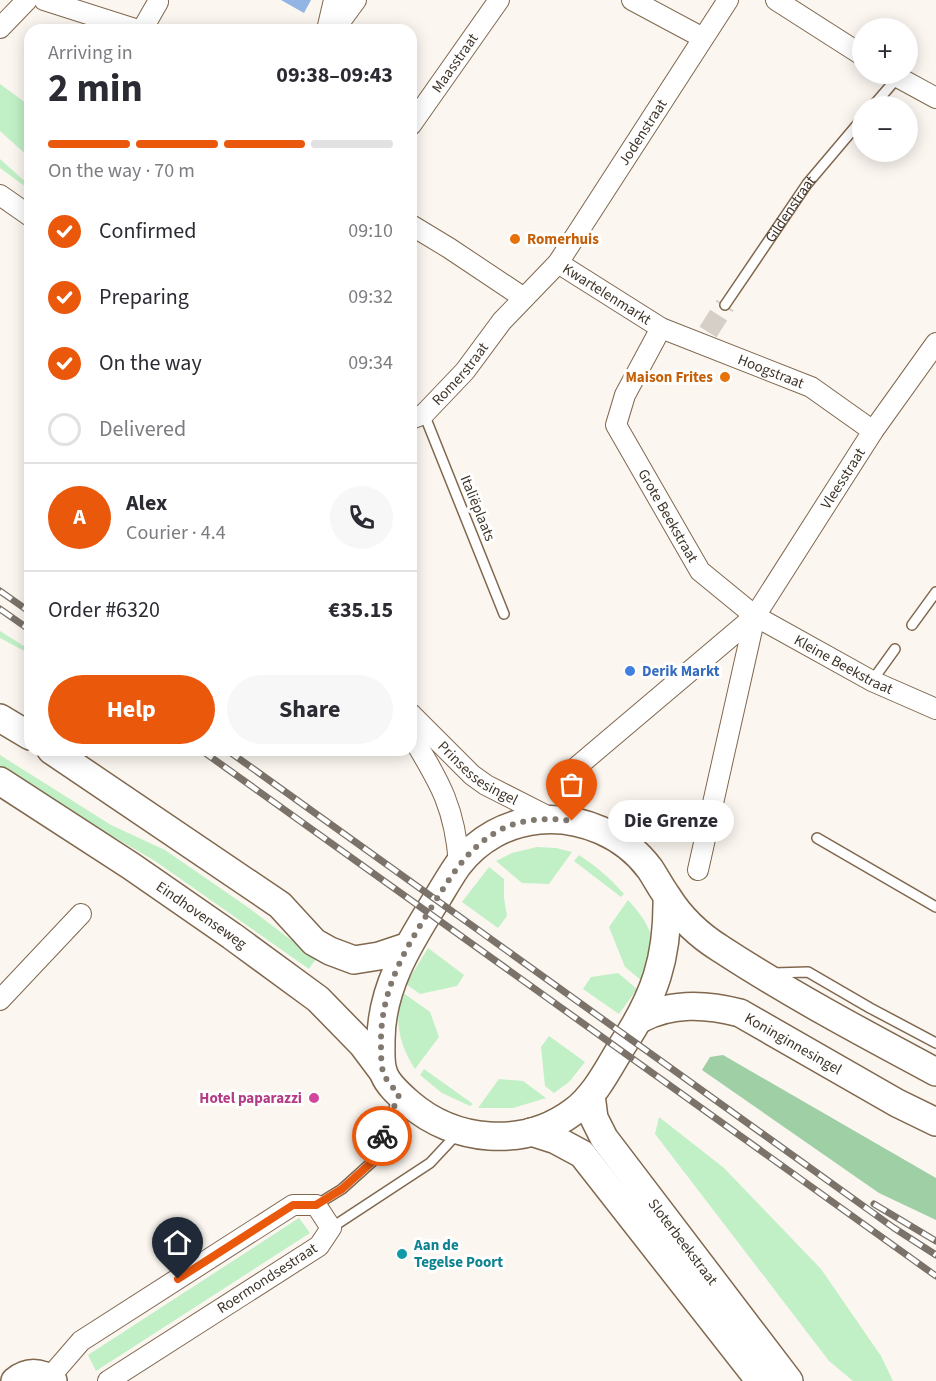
<!DOCTYPE html>
<meta charset="utf-8">
<style>
:root{--surface:#fff;--page:#f7f7f7;--text:#2b2b33;--muted:#7c7c81;--line:#e1e1e2;--accent:#ea580c}
body{margin:0;font-family:"Source Sans 3",sans-serif;background:var(--page);color:var(--text);height:100vh;display:flex;flex-direction:column;font-size:22px;white-space:nowrap}
*{box-sizing:border-box;margin:0}
p{font-size:20px;color:var(--muted)}
.icon{flex:none;width:33px;height:33px;fill:none;stroke:currentColor;stroke-width:2;stroke-linecap:round;stroke-linejoin:round}
.map{position:relative;flex:1;overflow:hidden}
.panel{position:absolute;left:24px;top:24px;width:393px;height:732px;display:flex;flex-direction:column;background:var(--surface);border-radius:18px;box-shadow:0 3px 15px #0003}
.panel>*{flex:none}
.tools{position:absolute;left:852px;top:18px;display:grid;gap:12px}
.tools a{display:grid;place-items:center;width:66px;height:66px;border-radius:50%;background:var(--surface);box-shadow:0 3px 15px #0003;font-size:30px}
.pin{position:absolute;display:grid;place-items:center;width:51px;height:51px;color:#fff;margin:-62px -26px;border-radius:50% 50% 50% 0;rotate:-45deg;box-shadow:0 0 6px #0007}
.pin .icon{rotate:45deg}
.courier{position:absolute;display:grid;place-items:center;width:60px;height:60px;margin:-30px;border:4px solid #ea580c;border-radius:50%;background:#fff;color:#222;box-shadow:0 2px 8px #0007}
.bubble{position:absolute;height:42px;border-radius:21px;background:var(--surface);box-shadow:0 3px 15px #0003;font-size:20px;font-weight:700;line-height:42px;text-align:center}
.head em{font-style:normal;font-weight:700}
.head div{display:flex;flex-direction:column-reverse}
.head{display:flex;align-items:center;justify-content:space-between;height:102px;padding:0 24px}
h1{font-size:39px;font-weight:700;line-height:45px}
.bar{display:grid;grid-template-columns:repeat(4,1fr);gap:9px 6px;align-content:center;height:72px;padding:0 24px}
.bar i{height:8px;border-radius:4px;background:var(--line)}
.bar .current{background:var(--accent)}
.bar p{grid-column:span 4}
.line{display:flex;align-items:center;gap:15px;padding:0 24px;border-top:2px solid var(--line)}
.line div{flex:1}
.round{display:grid;place-items:center;flex:none;width:63px;height:63px;border-radius:32px;background:var(--page)}
ol{padding:0 24px;list-style:none}
li{display:flex;align-items:center;gap:18px;height:66px}
li p{margin-inline-start:auto}
li .icon{padding:6px;border-radius:50%;background:var(--accent);color:#fff;stroke-width:4}
li:last-child{color:var(--muted)}
li i{width:33px;height:33px;border:3px solid var(--line);border-radius:50%}
.primary-button{display:flex;gap:12px;margin-top:auto;padding:12px 24px}
.primary-button a{flex:1;height:69px;border-radius:36px;background:var(--accent);color:#fff;font-size:24px;font-weight:700;line-height:69px;text-align:center}
.primary-button a+a{background:var(--page);color:var(--text)}
.map>svg:first-child{display:block}
</style>
<div class="map">
<svg width="936" height="1381" viewBox="0 0 936 1381">
<rect width="100%" height="100%" fill="#fbf6f0"/>
<g fill="#c1f0c6">
<path d="M0,84L30,106V158L0,131Z"/>
<path d="M0,159L30,186V190L0,168Z"/>
<path d="M0,631L30,650V654L0,638Z"/>
<path d="M0,755L111,825L165,850L249,908L316,959L309,969L155,861L42,795L0,766Z"/>
<path d="M537,847L556,848L572,852L549,884L522,883L496,861L512,853Z"/>
<path d="M579,855C596,866 610,878 624,894L621,897L574,861Z"/>
<path d="M489,867L504,879V898L507,916L498,928L462,902Z"/>
<path d="M628,900C657,932 655,941 642,981L625,967L609,927Z"/>
<path d="M428,948L464,975L457,986L420,994L406,984Z"/>
<path d="M618,973L637,989L619,1014L583,989L591,977Z"/>
<path d="M402,992L430,1012L439,1037L415,1069C399,1045 394,1021 402,992Z"/>
<path d="M549,1036L585,1062L569,1082L554,1093L545,1086L541,1047Z"/>
<path d="M424,1069L473,1104L470,1106L442,1093L420,1075Z"/>
<path d="M499,1079L523,1081L546,1098L513,1108H478Z"/>
<path d="M659,1117L724,1168L821,1269L881,1356L893,1381H853L829,1361L655,1134Z"/>
<path d="M299,1218L310,1233L96,1371L88,1355Z"/>
</g>
<path fill="#9fcfa5" d="M723,1055L936,1178V1220L879,1193L702,1070L710,1057Z"/>
<path fill="#93b5e4" d="M281,0H311L304,13Z"/>
<g fill="none" stroke-linecap="round" stroke-linejoin="round">
<path stroke="#d5cfc8" stroke-width="20" stroke-dasharray="20 10" stroke-linecap="butt" d="M708,332L725,305"/>
<defs>
<g id="lane">
<path d="M873,106L898,77"/>
<path id="s1" d="M725,305L807,184L862,119"/>
<path d="M424,414L504,614"/>
<path d="M912,625L936,592"/>
<path d="M872,681L895,649"/>
<path d="M817,838L936,907"/>
<path d="M774,973L808,972L870,1008L936,1043"/>
<path d="M316,1205L342,1189L372,1162L399,1096"/>
<path d="M331,1228L430,1163L458,1133"/>
</g>
<g id="street">
<path d="M44,0L138,30"/>
<path d="M632,0L703,38"/>
<path d="M776,0L862,55"/>
<path d="M0,28L27,0"/>
<path d="M142,30L158,2"/>
<path d="M327,30L334,0"/>
<path d="M334,30L356,0"/>
<path d="M892,74L936,98"/>
<path id="s2" d="M411,125L499,0"/>
<path d="M0,195L30,216"/>
<path d="M411,225L449,248L524,298"/>
<path id="s3" d="M558,263L661,328L811,387L873,431"/>
<path id="s4" d="M661,328L625,395L616,425L700,571L755,616L872,681L936,709"/>
<path id="s5" d="M411,419L424,414L465,371L502,321L558,263L728,0"/>
<path id="s6" d="M411,714L472,775L486,785L551,818"/>
<path d="M411,735C440,783 455,807 459,864"/>
<path id="s7" d="M566,776L755,616L873,431L936,343"/>
<path d="M698,870L755,616"/>
<path d="M0,1000L81,914"/>
<path d="M49,1378L81,1341L293,1205H316L331,1228L319,1246L108,1381"/>
</g>
<g id="secondary">
<path d="M0,718L30,736"/>
<path d="M51,750L280,905L314,942L330,951L354,960L379,956L406,947"/>
<path id="s8" d="M0,781L131,866L232,936L318,999L362,1044L383,1072"/>
<path d="M667,898C668,958 655,996 622,1046C608,1069 595,1096 573,1112C523,1149 454,1142 409,1103C400,1095 388,1085 384,1074C380,1065 381,1052 381,1043C380,988 410,942 438,897C444,887 451,875 458,865C478,839 507,823 539,820C581,816 625,835 650,869C656,878 661,888 667,896C680,917 700,936 721,949C790,994 863,1033 936,1072"/>
<path id="s9" d="M640,1019C672,1002 706,1004 740,1013L897,1103L936,1122"/>
<path id="s10" d="M591,1095L594,1118L604,1138L789,1381"/>
<path d="M531,1132L556,1140L582,1154L760,1381"/>
<path d="M15,1381C27,1371 40,1371 53,1381"/>
</g>
</defs>
<use href="#lane" stroke="#80684e" stroke-width="12"/>
<use href="#street" stroke="#80684e" stroke-width="22"/>
<use href="#secondary" stroke="#80684e" stroke-width="30"/>
<use href="#lane" stroke="#fff" stroke-width="9"/>
<use href="#street" stroke="#fff" stroke-width="20"/>
<use href="#secondary" stroke="#fff" stroke-width="27"/>
<defs>
<g id="rail">
<path d="M0,591L30,612"/>
<path d="M0,609L30,630"/>
<path d="M201,750L936,1276"/>
<path d="M227,750L894,1228L936,1255"/>
<path d="M874,1204L936,1241"/>
</g>
</defs>
<use href="#rail" stroke="#7b7369" stroke-width="7"/>
<use href="#rail" stroke="#fff" stroke-width="4.5" stroke-dasharray="14" stroke-linecap="butt"/>
</g>
<g fill="none" stroke-linecap="round" stroke-linejoin="round">
<path stroke="#81796f" stroke-width="6" stroke-dasharray="0 10.8" d="M382,1136L399,1095C394,1088 386,1081 383,1072C381,1064 381,1053 381,1045C380,990 405,949 433,905C451,876 468,847 500,830C521,819 548,817 572,821"/>
<path stroke="#ea580c" stroke-width="8" d="M178,1279L293,1205H316L342,1189L372,1162L382,1136"/>
</g>
<g fill="#e8710a" stroke="#fff" stroke-width="2">
<circle cx="515" cy="239" r="6"/>
<circle cx="725" cy="377" r="6"/>
</g>
<circle fill="#3f7fe0" stroke="#fff" stroke-width="2" cx="630" cy="671" r="6"/>
<circle fill="#d1479c" stroke="#fff" stroke-width="2" cx="314" cy="1098" r="6"/>
<circle fill="#0f9aa8" stroke="#fff" stroke-width="2" cx="402" cy="1254" r="6"/>
<g text-anchor="middle" stroke-width="6" stroke-linejoin="round" paint-order="stroke">
<g font-size="15" fill="#3f352a" stroke="#fff">
<text dy="5" stroke="none"><textPath href="#s2" startOffset="76">Maasstraat</textPath></text>
<text dy="5" stroke="none"><textPath href="#s5" startOffset="372">Jodenstraat</textPath></text>
<text dy="5" stroke="none"><textPath href="#s1" startOffset="116">Gildenstraat</textPath></text>
<text dy="5" stroke="none"><textPath href="#s3" startOffset="58">Kwartelenmarkt</textPath></text>
<text dy="5" stroke="none"><textPath href="#s3" startOffset="240">Hoogstraat</textPath></text>
<text dy="5" stroke="none"><textPath href="#s5" startOffset="68">Romerstraat</textPath></text>
<text dy="5" stroke="none"><textPath href="#s7" startOffset="411">Vleesstraat</textPath></text>
<text transform="translate(478 508) rotate(68)" y="5">Italiëplaats</text>
<text dy="5" stroke="none"><textPath href="#s4" startOffset="212">Grote Beekstraat</textPath></text>
<text dy="5" stroke="none"><textPath href="#s4" startOffset="448">Kleine Beekstraat</textPath></text>
<text dy="5" stroke="none"><textPath href="#s6" startOffset="90">Prinsessesingel</textPath></text>
<text dy="5" stroke="none"><textPath href="#s8" startOffset="242">Eindhovenseweg</textPath></text>
<text dy="5" stroke="none"><textPath href="#s9" startOffset="164">Koninginnesingel</textPath></text>
<text dy="5" stroke="none"><textPath href="#s10" startOffset="176">Sloterbeekstraat</textPath></text>
<text transform="translate(267 1278) rotate(-33)" y="5">Roermondsestraat</text>
</g>
<g font-size="15" font-weight="bold" fill="#c56008" stroke="#fff" text-anchor="start">
<text x="527" y="244">Romerhuis</text>
<text x="713" y="382" text-anchor="end">Maison Frites</text>
</g>
<g font-size="15" font-weight="bold" fill="#366cbe" stroke="#fff" text-anchor="start">
<text x="642" y="676">Derik Markt</text>
</g>
<g font-size="15" font-weight="bold" fill="#b23c85" stroke="#fff" text-anchor="end">
<text x="302" y="1103">Hotel paparazzi</text>
</g>
<g font-size="15" font-weight="bold" fill="#0d838f" stroke="#fff" text-anchor="start">
<text x="414" y="1250">Aan de<tspan x="414" dy="17">Tegelse Poort</tspan></text>
</g>
</g>
</svg>
<div class="tools">
<a>+</a>
<a>−</a>
</div>
<div class="pin" style="left:572px;top:821px;background:#ea580c"><svg class="icon" aria-label="bag" viewBox="0 0 24 24"><path d="M5 8h14l-1 12H6zM9 8a3 3 0 0 1 6 0"/></svg></div>
<div class="pin" style="left:178px;top:1279px;background:#1f2937"><svg class="icon" aria-label="home" viewBox="0 0 24 24"><path d="M3 11l9-7 9 7M6 9v11h12V9"/></svg></div>
<div class="courier" style="left:382px;top:1136px"><svg class="icon" aria-label="bike" viewBox="0 0 24 24"><circle cx="6" cy="16" r="4"/><circle cx="18" cy="16" r="4"/><path d="M6 16l4-8h5l3 8M10 8l3 8H6M13 5h3"/></svg></div>
<div class="bubble" style="left:608px;top:800px;width:126px">Die Grenze</div>
<section class="panel">
<div class="head"><div><h1>2 min</h1><p>Arriving in</p></div><em>09:38–09:43</em></div>
<div class="bar"><i class="current"></i><i class="current"></i><i class="current"></i><i></i><p>On the way · 70 m</p></div>
<ol>
<li><svg class="icon" aria-label="check" viewBox="0 0 24 24"><path d="M5 12l5 5 9-10"/></svg>Confirmed<p>09:10</p></li>
<li><svg class="icon" aria-label="check" viewBox="0 0 24 24"><path d="M5 12l5 5 9-10"/></svg>Preparing<p>09:32</p></li>
<li><svg class="icon" aria-label="check" viewBox="0 0 24 24"><path d="M5 12l5 5 9-10"/></svg>On the way<p>09:34</p></li>
<li><i></i>Delivered</li>
</ol>
<div class="line" style="height:108px"><b class="round" style="background:var(--accent);color:#fff">A</b><div><b>Alex</b><p>Courier · 4.4</p></div><a class="round"><svg class="icon" aria-label="phone" viewBox="0 0 24 24"><path d="M5 4h4l2 5-3 2q2 4 5 5l2-3 5 2v4C11 20 4 13 5 4z"/></svg></a></div>
<div class="line" style="height:78px"><div>Order #6320</div><b>€35.15</b></div>
<div class="primary-button"><a>Help</a><a>Share</a></div>
</section>
</div>
